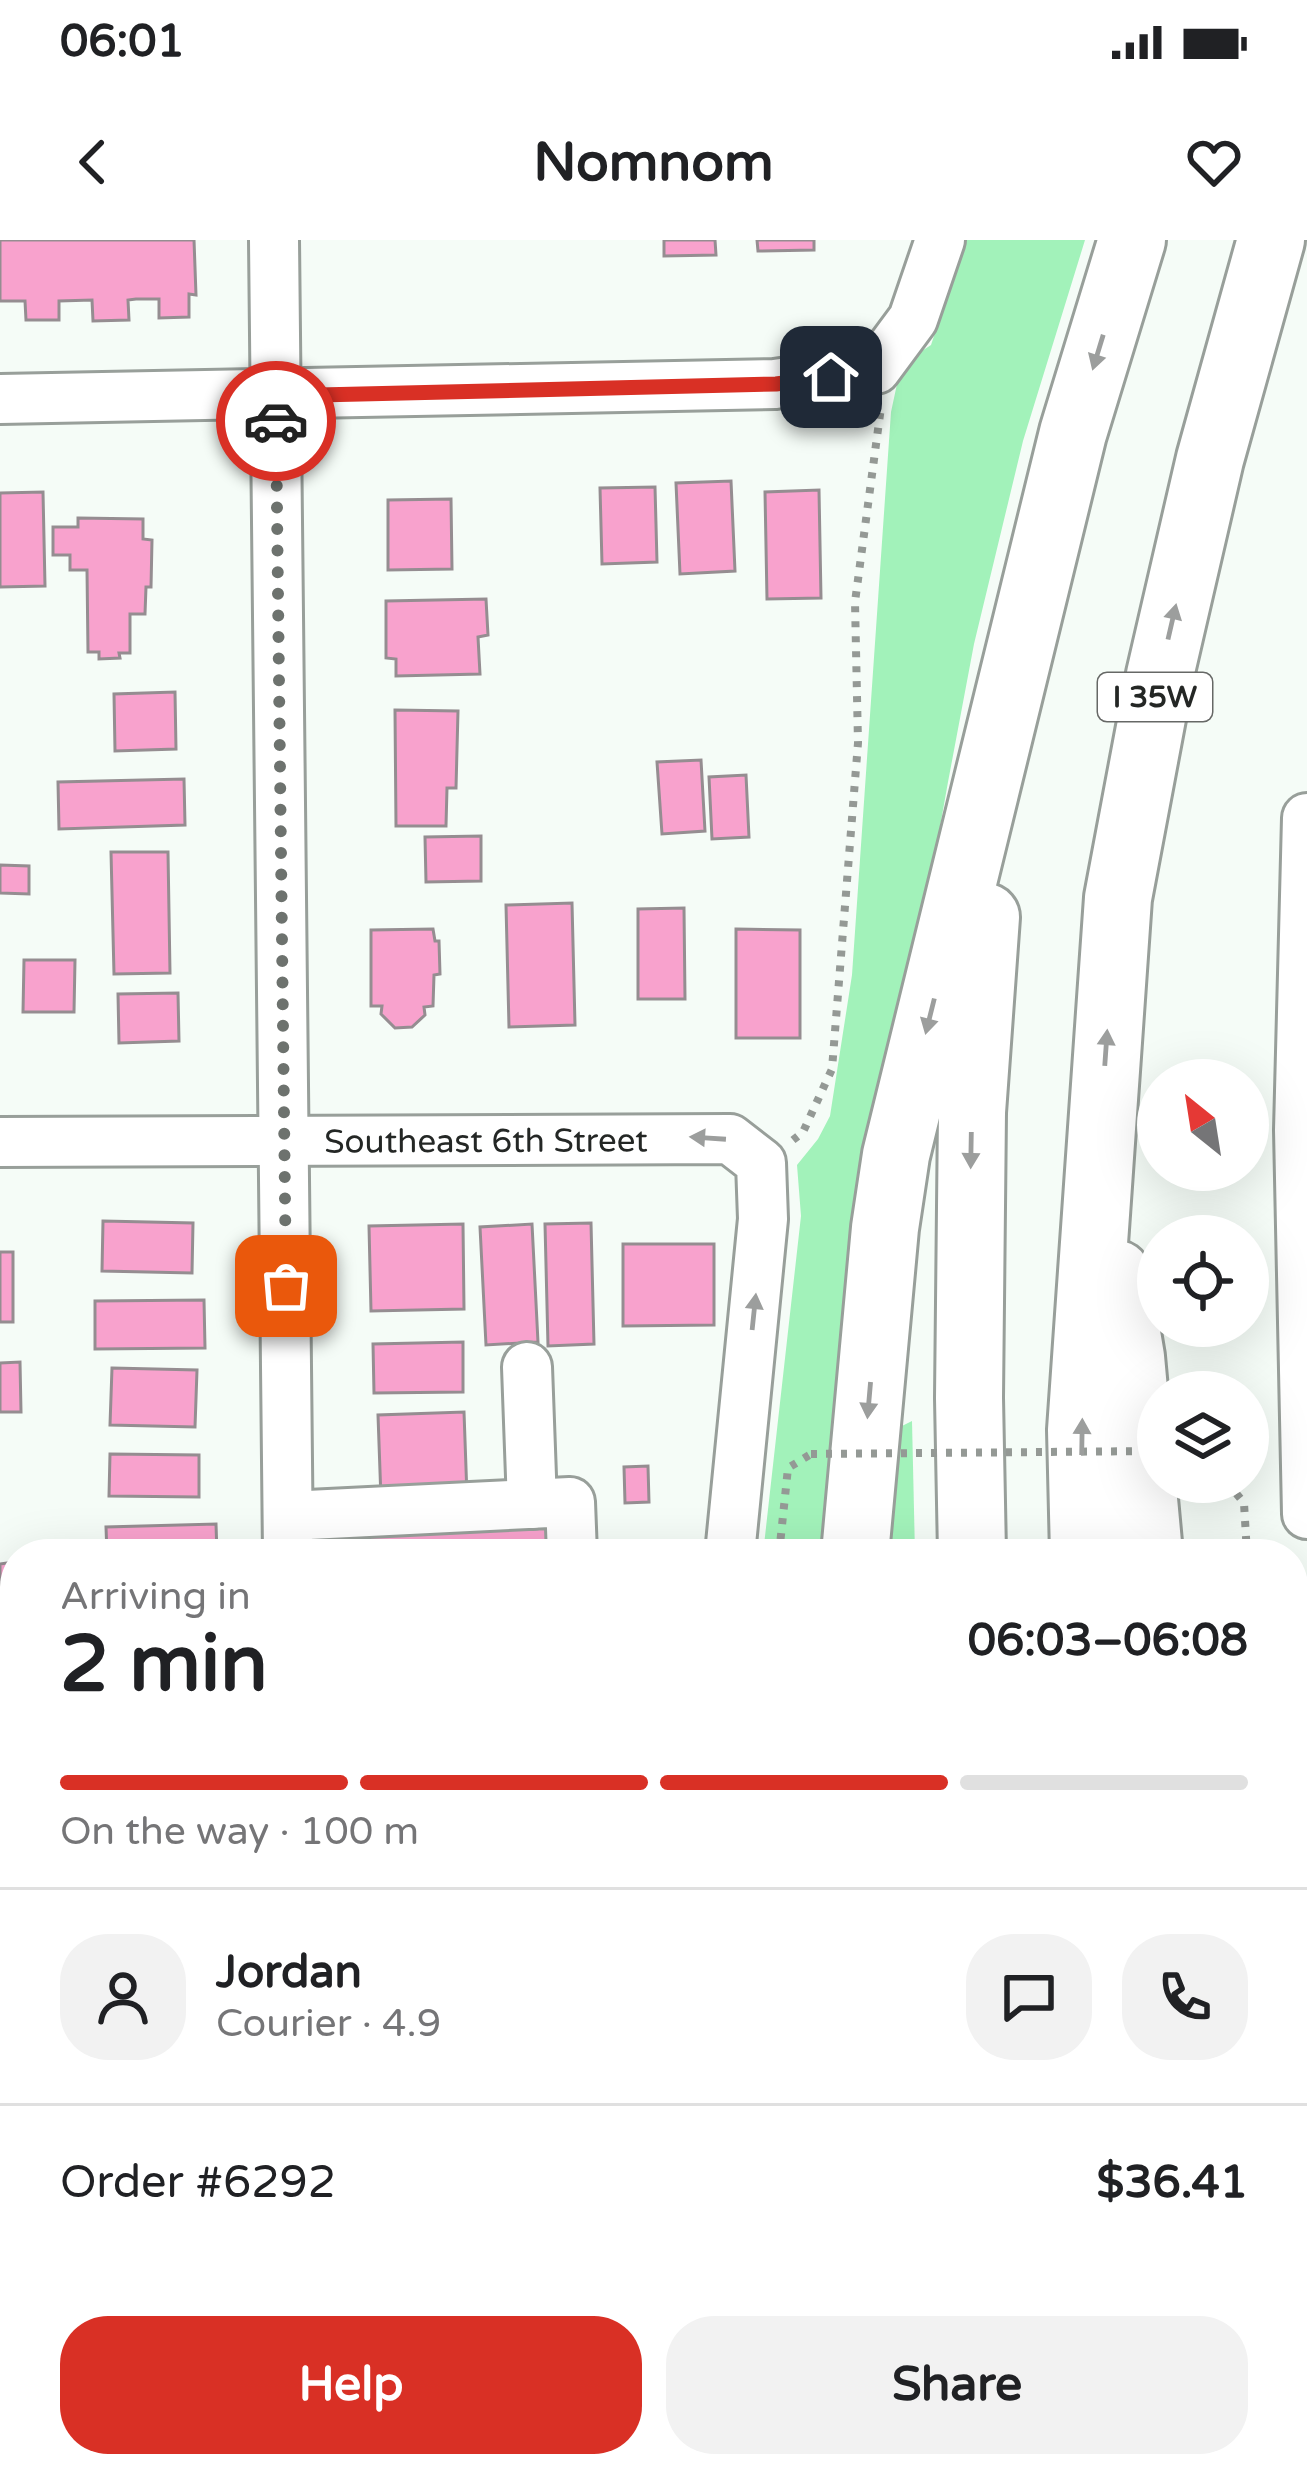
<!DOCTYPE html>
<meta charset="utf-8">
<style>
:root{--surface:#fff;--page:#f2f2f2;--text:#202124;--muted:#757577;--line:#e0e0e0;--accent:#d93025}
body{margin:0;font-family:"Varela Round",sans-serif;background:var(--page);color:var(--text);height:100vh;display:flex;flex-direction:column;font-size:45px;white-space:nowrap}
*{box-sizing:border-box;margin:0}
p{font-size:39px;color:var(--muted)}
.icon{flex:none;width:66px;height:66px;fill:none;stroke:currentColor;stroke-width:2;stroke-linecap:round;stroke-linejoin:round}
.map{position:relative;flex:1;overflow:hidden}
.sheet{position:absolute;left:0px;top:1299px;width:1308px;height:939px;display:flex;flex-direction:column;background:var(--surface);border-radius:48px 48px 0 0;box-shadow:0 12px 48px #0002}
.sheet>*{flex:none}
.needle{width:78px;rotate:330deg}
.fabs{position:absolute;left:1137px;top:819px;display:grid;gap:24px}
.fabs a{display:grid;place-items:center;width:132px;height:132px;border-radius:50%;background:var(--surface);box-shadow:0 12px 48px #0002;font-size:60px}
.pin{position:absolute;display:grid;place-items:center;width:102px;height:102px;color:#fff;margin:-51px;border-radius:24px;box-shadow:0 6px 18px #0006}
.courier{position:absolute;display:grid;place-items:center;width:120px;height:120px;margin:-60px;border:9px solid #d93025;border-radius:50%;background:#fff;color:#222;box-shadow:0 3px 15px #0007}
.headline em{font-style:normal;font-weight:800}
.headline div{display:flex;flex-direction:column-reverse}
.headline{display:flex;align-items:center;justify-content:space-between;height:204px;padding:0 60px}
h1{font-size:78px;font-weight:800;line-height:90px}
.bar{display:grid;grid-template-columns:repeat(4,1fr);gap:18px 12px;align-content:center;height:144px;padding:0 60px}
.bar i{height:15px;border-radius:9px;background:var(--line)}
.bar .on{background:var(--accent)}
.bar p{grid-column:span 4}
.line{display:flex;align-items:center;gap:30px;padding:0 60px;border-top:3px solid var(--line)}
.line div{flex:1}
.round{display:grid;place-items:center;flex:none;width:126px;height:126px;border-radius:48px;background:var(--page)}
.primary-button{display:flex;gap:24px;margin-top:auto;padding:24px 60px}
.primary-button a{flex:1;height:138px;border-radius:48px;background:var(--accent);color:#fff;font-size:48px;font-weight:800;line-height:138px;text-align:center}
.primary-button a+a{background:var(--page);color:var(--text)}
.status{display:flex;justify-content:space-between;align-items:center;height:84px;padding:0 60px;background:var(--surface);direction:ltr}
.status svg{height:33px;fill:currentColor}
header{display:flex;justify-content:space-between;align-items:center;height:156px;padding:0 60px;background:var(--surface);font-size:54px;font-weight:800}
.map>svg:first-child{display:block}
</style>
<div class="status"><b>06:01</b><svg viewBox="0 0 49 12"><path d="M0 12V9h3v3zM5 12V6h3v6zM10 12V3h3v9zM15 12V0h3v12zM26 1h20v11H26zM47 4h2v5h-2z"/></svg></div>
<header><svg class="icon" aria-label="back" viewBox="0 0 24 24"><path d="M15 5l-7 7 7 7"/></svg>Nomnom<svg class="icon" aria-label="heart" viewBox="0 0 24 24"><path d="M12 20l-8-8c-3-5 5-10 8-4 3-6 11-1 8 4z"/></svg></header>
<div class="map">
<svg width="1307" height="2236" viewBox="0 0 1307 2236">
<rect width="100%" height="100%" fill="#f5fcf7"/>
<path fill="#e6f5ea" d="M319,2223H732V2236H320Z"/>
<g fill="#a2f2ba">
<path d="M966,0H1085L1023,201L974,404L948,542L886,889L838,1314H763L801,976L797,925L818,899L830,876L852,735L891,172L897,144L908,120L931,105Z"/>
<path d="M912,1181L915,1314H889L902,1186Z"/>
<path d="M811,2223H936L937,2236H811Z"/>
<path d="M1146,2223H1230L1231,2236H1147Z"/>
</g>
<g fill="#f8a2cd" stroke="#958d91" stroke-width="3">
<path d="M0,0H194L196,55L189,54V77L159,78V59H136L128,60L129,80L93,81L92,60L59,61V80H26L25,61H0Z"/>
<path d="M664,0H715L716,15L664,16Z"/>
<path d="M757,0H814V10L758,11Z"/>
<path d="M731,241L735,331L680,334L676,243Z"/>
<path d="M655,247L657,322L602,324L600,248Z"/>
<path d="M819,250L821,358L767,359L765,252Z"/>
<path d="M43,252L45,346L0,347V253Z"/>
<path d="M451,259L452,329L388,330V260Z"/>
<path d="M78,278L143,279V299L152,300L151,347H146L145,374H130V413H119L120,418L99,419V412H88L87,330H70V315H53V287H78Z"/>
<path d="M486,359L488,395L478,397L480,434L396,436V419L386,418V361Z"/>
<path d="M175,452L176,509L115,511L114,454Z"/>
<path d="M395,470L458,471L456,548H447L446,586H396Z"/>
<path d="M701,520L705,591L662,594L657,522Z"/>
<path d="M746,535L749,597L712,599L709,537Z"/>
<path d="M184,539L185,585L59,589L58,542Z"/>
<path d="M481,596V641L426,642L425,597Z"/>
<path d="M111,612H168L170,733L114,734Z"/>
<path d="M0,625L29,626V654L0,653Z"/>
<path d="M572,663L575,785L509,787L506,665Z"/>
<path d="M684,668L685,759H638V669Z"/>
<path d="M433,689L435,701H439L440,734L434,735L433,766L424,767L425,775L412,787L395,788L381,774L382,766H371V690Z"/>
<path d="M736,689L800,690V798H736Z"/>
<path d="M24,720H75L74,772H23Z"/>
<path d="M178,753L179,801L119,803L118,754Z"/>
<path d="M103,981L193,983L192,1033L102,1031Z"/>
<path d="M591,983L594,1104L548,1106L545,984Z"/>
<path d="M463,984L464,1069L371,1071L369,986Z"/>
<path d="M532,984L538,1102L486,1105L480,987Z"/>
<path d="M623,1004H714V1085L623,1086Z"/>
<rect x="0" y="1012" width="13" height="70"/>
<path d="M204,1060L205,1108L95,1109V1061Z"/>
<path d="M463,1102V1152L374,1153L373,1104Z"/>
<path d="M20,1122L21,1172H0V1123Z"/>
<path d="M112,1128L197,1130L195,1187L110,1185Z"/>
<path d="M464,1172L467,1256L381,1259L378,1175Z"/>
<path d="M110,1214L199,1215V1257L109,1256Z"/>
<path d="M648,1226L649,1262L625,1263L624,1227Z"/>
<path d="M555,1276L556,1314H370L369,1282Z"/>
<path d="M216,1284L217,1314H107L106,1287Z"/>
<path d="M14,1322L15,1359L0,1360V1324Z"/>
<path d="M0,1410H15V1536L0,1537Z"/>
<path d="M0,2041H15V2223H33V2236H0Z"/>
<rect x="99" y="2223" width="92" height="13"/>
<path d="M364,2223H417L418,2228L476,2227V2236H364Z"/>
<rect x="500" y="2223" width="79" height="13"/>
<path d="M592,2223H718L719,2236H592Z"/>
</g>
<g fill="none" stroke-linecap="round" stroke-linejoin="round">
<defs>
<g id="minor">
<path d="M274,0L288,1314"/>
<path d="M0,159L775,144L876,129L913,79L940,0"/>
<path d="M1307,578L1299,890L1307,1274"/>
<path id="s1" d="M0,902L730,899L761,923L763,979L730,1314"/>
<path d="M527,1127L532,1264"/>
<path d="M288,1276L570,1262L572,1314"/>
<path d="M0,1645H15"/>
<path d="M0,1941H15"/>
<path d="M302,2223V2236"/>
</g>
<g id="highway">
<path d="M1117,1034L1131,1117L1149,1314"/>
<path d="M855,1314L885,988L896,915L1073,193L1132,0"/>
<path d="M972,1314L969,1158L972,872L986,677"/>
<path d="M1084,1314L1081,1190L1118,658L1160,435L1210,219L1271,0"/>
<path d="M983,2223V2236"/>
<path d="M1094,2223V2236"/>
<path d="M1273,2223L1274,2236"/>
<path d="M781,2236L782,2223"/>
</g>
</defs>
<use href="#minor" stroke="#989f9a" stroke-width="54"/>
<use href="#highway" stroke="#989f9a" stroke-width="72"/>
<g stroke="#949995" stroke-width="8" stroke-dasharray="6 9" stroke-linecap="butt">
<path d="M793,900L803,892L832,829L858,503L855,362L881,167"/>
<path d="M1227,1242L1244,1263L1247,1314"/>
<path d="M779,1314L788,1228L811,1214"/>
<path d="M1293,1616L1307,1615"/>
</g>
<use href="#minor" stroke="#fff" stroke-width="48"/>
<use href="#highway" stroke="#fff" stroke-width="66"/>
<path stroke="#949995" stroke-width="8" stroke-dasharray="6 9" stroke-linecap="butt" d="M811,1214L1158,1211"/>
</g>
<defs><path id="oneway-solid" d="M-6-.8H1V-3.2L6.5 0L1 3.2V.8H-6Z" transform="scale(3)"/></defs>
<g fill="#9c9e9d">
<use href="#oneway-solid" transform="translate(1098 112) rotate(107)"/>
<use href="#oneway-solid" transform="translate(1172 382) rotate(-77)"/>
<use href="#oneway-solid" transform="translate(930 776) rotate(104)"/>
<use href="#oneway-solid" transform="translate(1106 808) rotate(-86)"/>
<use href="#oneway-solid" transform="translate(708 898) rotate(-176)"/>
<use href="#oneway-solid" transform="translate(971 910) rotate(91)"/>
<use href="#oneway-solid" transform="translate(754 1072) rotate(-84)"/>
<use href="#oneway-solid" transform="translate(869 1160) rotate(95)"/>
<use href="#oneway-solid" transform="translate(1082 1197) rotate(-89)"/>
</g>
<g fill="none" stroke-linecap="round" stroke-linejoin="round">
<path stroke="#6d726e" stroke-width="12" stroke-dasharray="0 21.6" d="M276,181L286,1046"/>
<path stroke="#d93025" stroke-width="15" d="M276,181V156L776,144L831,137"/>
</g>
<g text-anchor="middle" stroke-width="9" stroke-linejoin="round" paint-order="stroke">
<rect fill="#fff" stroke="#666866" stroke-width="3" x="1098" y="433" width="114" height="48" rx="9"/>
<g font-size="30" font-weight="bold" fill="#242725">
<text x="1155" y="467">I 35W</text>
</g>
<g font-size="33" fill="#242725" stroke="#fff">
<text dy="12" stroke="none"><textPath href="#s1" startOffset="486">Southeast 6th Street</textPath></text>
</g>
</g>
</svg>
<div class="fabs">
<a><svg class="needle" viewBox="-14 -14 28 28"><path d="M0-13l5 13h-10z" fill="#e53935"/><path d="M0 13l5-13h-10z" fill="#757577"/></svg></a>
<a><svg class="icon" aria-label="locate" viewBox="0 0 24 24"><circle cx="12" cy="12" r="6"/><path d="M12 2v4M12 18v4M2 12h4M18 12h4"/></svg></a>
<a><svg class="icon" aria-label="layers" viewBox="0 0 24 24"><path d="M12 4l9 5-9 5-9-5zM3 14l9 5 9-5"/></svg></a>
</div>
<div class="pin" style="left:286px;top:1046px;background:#ea580c"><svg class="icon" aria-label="bag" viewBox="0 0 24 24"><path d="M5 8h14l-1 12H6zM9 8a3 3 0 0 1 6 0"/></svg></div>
<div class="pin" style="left:831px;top:137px;background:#1f2937"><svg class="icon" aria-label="home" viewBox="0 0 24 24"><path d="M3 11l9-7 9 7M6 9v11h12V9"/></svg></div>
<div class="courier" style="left:276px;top:181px"><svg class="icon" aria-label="car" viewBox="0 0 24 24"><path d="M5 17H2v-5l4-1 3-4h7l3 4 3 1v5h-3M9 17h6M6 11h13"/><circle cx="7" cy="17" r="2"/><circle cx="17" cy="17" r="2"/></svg></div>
<section class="sheet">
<div class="headline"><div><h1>2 min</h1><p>Arriving in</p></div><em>06:03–06:08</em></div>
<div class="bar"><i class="on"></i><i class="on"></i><i class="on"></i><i></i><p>On the way · 100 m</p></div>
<div class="line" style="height:216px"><a class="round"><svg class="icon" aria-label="person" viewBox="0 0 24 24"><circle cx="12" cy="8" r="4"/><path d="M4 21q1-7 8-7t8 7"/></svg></a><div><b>Jordan</b><p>Courier · 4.9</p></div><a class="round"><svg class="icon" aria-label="chat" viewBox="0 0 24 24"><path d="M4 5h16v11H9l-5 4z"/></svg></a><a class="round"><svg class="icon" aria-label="phone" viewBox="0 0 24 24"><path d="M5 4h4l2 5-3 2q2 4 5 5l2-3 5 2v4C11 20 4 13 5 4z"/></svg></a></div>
<div class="line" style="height:156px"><div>Order #6292</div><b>$36.41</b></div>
<div class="primary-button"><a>Help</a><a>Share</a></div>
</section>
</div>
